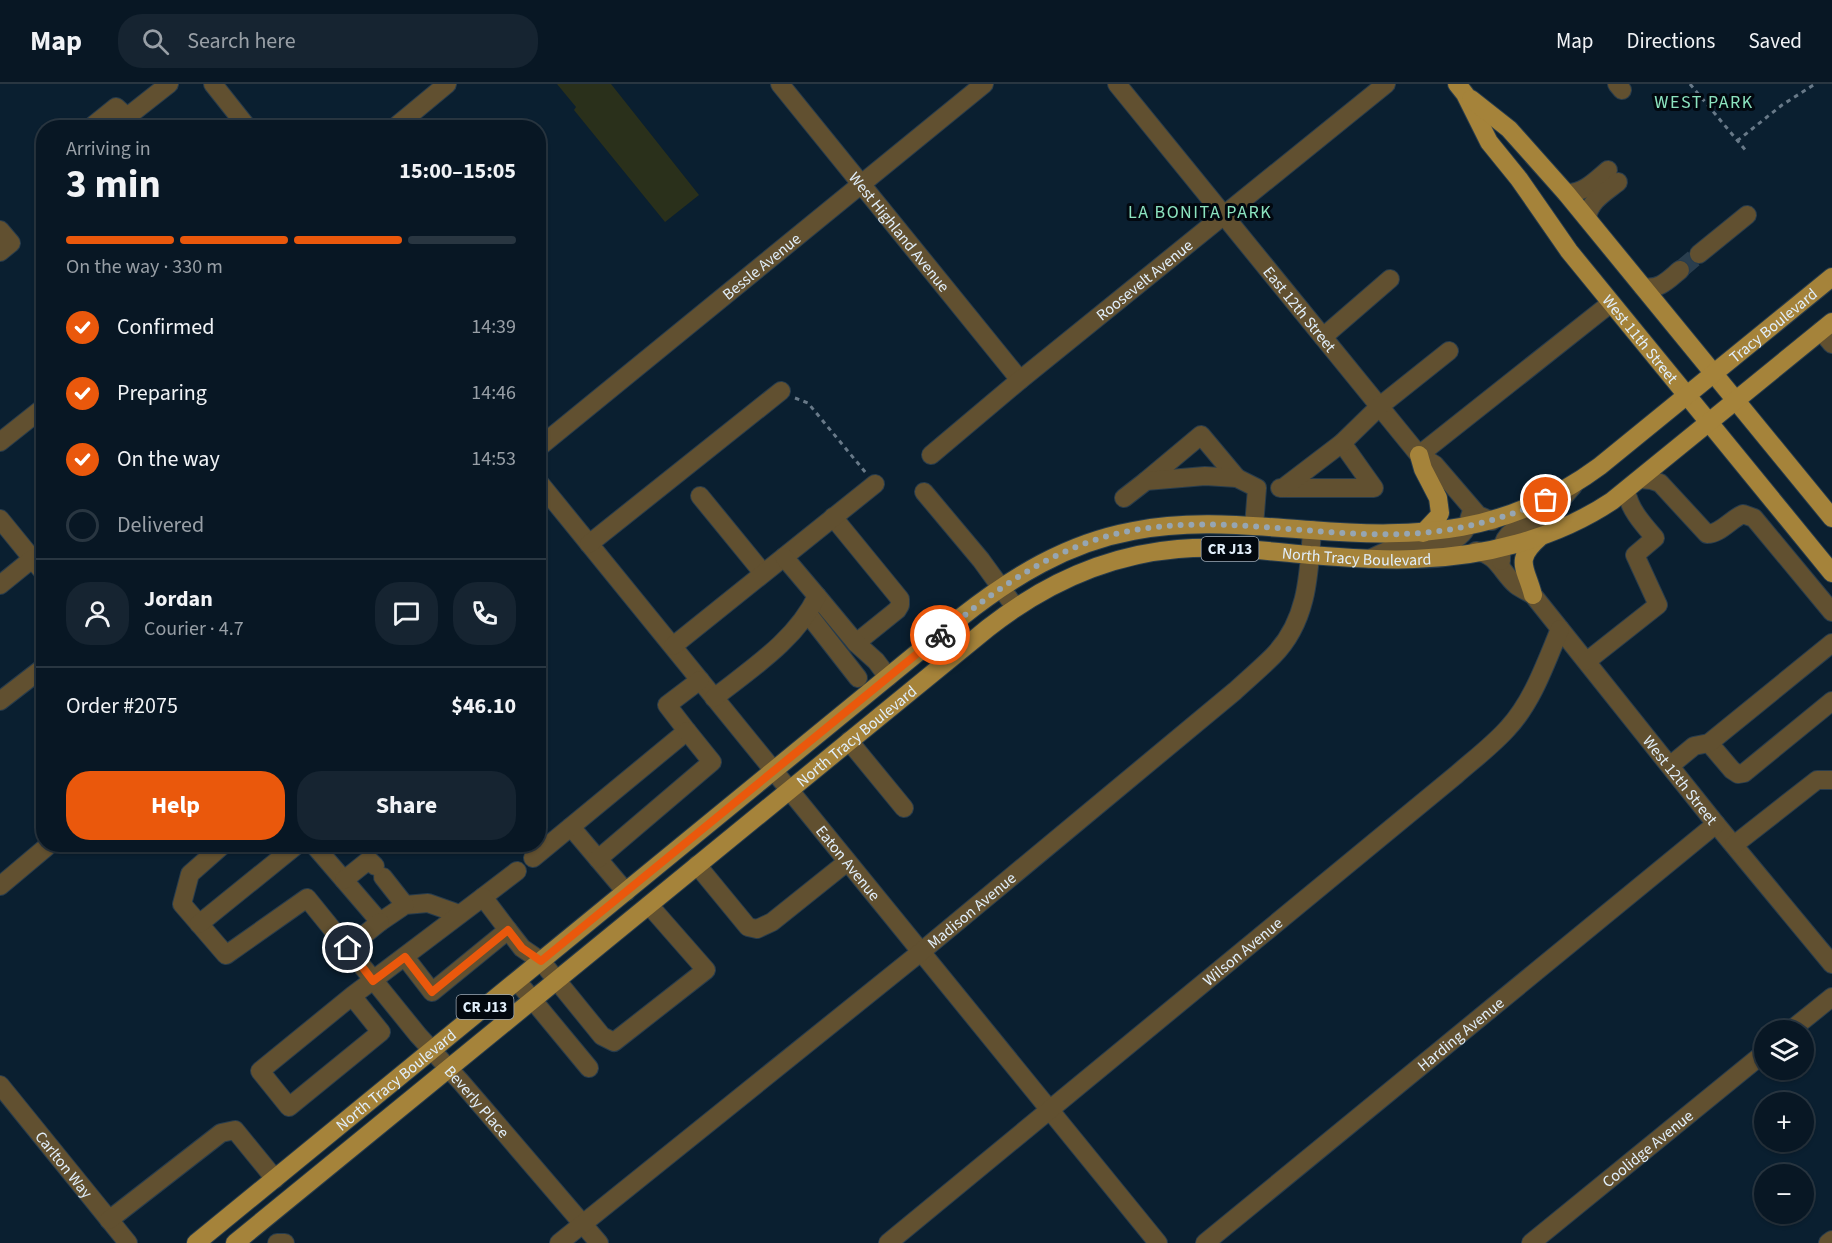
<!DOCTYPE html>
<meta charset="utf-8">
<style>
:root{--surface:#081724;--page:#162431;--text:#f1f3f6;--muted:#989fa6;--line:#293641;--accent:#ea580c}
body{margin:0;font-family:"Source Sans 3",sans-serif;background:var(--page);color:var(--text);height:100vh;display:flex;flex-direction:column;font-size:22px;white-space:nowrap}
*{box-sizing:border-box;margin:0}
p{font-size:20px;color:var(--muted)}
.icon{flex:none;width:33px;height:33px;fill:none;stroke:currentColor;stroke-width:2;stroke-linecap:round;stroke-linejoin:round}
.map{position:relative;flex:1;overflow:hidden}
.side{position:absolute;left:36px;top:36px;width:510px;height:732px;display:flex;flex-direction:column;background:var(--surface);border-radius:24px;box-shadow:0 2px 4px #0004,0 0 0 2px var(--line)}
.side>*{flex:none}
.tools{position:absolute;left:1754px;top:936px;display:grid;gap:12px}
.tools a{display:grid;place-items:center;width:60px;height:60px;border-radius:50%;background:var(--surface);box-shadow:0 2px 4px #0004,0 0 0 2px var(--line);font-size:30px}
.pin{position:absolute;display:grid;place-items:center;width:51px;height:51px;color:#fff;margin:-26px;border:3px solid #fff;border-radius:50%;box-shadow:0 2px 6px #0007}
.courier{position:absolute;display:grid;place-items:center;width:60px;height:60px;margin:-30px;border:4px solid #ea580c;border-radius:50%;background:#fff;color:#222;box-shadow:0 2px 8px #0007}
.head em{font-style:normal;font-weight:700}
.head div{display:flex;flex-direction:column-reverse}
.head{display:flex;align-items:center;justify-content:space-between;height:102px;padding:0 30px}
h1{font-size:39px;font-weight:700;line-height:45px}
.bar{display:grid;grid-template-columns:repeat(4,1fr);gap:9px 6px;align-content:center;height:72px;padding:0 30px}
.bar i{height:8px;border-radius:4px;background:var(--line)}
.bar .selected{background:var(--accent)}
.bar p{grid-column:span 4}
.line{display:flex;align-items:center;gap:15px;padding:0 30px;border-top:2px solid var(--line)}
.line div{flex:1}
.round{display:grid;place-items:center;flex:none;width:63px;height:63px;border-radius:24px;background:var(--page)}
ol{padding:0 30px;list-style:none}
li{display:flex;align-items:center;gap:18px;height:66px}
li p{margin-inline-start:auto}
li .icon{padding:6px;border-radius:50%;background:var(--accent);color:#fff;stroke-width:4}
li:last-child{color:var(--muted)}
li i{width:33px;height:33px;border:3px solid var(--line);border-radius:50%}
.cta{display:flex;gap:12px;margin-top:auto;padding:12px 30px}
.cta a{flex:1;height:69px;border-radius:24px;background:var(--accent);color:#fff;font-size:24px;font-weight:700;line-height:69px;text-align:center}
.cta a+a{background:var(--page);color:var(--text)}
header{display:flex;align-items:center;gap:36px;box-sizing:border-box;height:84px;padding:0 30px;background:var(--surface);border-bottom:2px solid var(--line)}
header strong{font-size:28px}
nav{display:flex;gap:33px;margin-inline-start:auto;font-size:21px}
.search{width:420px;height:54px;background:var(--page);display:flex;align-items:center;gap:15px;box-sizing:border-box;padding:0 21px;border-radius:24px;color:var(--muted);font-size:22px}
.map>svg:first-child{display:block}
</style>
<header>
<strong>Map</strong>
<div class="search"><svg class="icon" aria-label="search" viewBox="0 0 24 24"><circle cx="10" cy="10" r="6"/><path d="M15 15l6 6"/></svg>Search here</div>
<nav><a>Map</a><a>Directions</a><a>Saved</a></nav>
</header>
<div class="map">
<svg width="1832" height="1159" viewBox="0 0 1832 1159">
<rect width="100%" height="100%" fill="#0a1f30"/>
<path fill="#2a301b" d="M557,0H611L699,111L665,138L574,26L576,23Z"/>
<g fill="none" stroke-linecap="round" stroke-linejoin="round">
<path stroke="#2a3e4e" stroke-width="18" stroke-dasharray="18 9" stroke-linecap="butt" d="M1680,186L1699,170"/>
<defs>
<g id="minor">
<path d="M213,0L248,44"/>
<path id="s1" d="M780,0L1020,296"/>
<path id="s2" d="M1117,0L1419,371L1435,381L1478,431L1492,437"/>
<path d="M1617,0L1622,6"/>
<path d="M90,44L116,23L127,33L169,0"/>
<path d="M394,44L447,0"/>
<path d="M1566,109C1583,110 1595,97 1608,86"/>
<path d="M1587,134C1589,117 1606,108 1618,98"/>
<path d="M0,146L11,159L0,168"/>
<path d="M1699,170L1747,131"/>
<path d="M1643,203C1660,206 1668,196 1680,186"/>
<path d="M1821,247L1832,260"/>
<path d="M1323,253L1390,195"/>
<path d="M0,358L44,323"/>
<path id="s3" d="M538,364L984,0"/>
<path id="s4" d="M931,371L1020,296L1386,0"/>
<path d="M1419,371L1611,219"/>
<path d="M1640,395L1651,396L1660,399L1707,450C1720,450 1731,435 1743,430L1754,434L1832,528"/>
<path id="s5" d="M538,397L1158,1159"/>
<path d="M1146,397L1201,351L1237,394"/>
<path d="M1280,404H1374L1342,359"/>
<path d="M1283,404L1342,359L1380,322L1449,267"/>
<path d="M924,408L981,476L1015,523"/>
<path d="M700,412L763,489"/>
<path d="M1124,414L1146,397L1205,392L1237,394L1257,404L1254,442"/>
<path d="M833,433L900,515V521L897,526L856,559"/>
<path d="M0,435L44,489"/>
<path d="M589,460L781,307"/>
<path id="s6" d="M1476,467C1497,470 1502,489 1516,501C1521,505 1528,508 1533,511L1716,740L1832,880"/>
<path d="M1370,475C1378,471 1387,466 1396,464C1424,456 1463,471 1470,432"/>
<path d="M1501,477C1500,442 1523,444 1546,430C1556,423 1565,411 1573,402"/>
<path d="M0,501L32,475"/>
<path d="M817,512L856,559L876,577L888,593"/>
<path d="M808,530L858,594"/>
<path d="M673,562L875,400"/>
<path d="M1587,577L1658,521L1635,471L1655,454C1642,439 1630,426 1626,407"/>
<path d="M714,614C752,584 796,556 817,512L784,473"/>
<path d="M0,617L44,583"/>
<path d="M849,657L904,724"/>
<path d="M1709,659L1732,686L1738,690L1744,689L1832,617"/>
<path d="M1671,681L1694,662L1709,659L1832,559"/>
<path d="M571,743L626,808"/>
<path id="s7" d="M224,760L190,790L182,820L226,871L307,814L418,951L461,998L599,1159"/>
<path d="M313,760L380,838L405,821L428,819L459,830"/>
<path d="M1734,761L1817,696H1832"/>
<path d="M533,774L687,647L667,621L700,596"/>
<path d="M598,775L712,678L687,647"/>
<path d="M697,781L748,843L757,845L772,838L847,778"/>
<path d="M383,793L405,821"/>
<path d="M344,796L369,776L375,782"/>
<path d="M0,802L50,760"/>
<path d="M483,813L517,787"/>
<path d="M199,840L298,760"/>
<path d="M508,846L522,864L541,877L602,952L614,958L706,886L649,821"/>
<path d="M348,864L380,838"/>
<path d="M517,897L589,984"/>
<path d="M352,912L381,948L289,1023L260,987L352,912L483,813L508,846L432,908L405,873"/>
<path d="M1791,946L1832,913"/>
<path id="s8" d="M0,1001L128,1159"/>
<path d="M109,1136L221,1049L235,1046L275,1095"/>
<path d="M277,1159H285"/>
<path id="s9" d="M559,1159L922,867L1235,607C1248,595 1261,584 1273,572C1307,538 1309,492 1312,446"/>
<path id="s10" d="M888,1159L1456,691C1473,676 1493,661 1508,644C1533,617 1546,578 1560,545"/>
<path id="s11" d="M1205,1159L1716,740"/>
<path id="s12" d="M1531,1159L1764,969"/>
<path d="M1828,1159L1832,1156"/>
</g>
<g id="major">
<path id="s13" d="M1457,0L1465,10L1489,58L1519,95L1569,167L1832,489"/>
<path d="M1471,15L1509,45L1566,109L1832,434"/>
<path d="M1419,371L1423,385L1438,414L1440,429L1438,433L1423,449"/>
<path d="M1533,511C1526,483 1513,477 1540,453"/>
<path id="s14" d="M196,1159L960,534C1012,493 1067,459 1133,447C1192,435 1251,442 1310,446C1420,455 1508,450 1600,382L1832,193"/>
<path id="s15" d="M235,1159L988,544C1044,500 1107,471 1178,465C1222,461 1266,467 1310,471C1344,473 1379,477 1414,475C1483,473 1555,455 1612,417L1832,238"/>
</g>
</defs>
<use href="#minor" stroke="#283c4c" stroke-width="20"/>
<use href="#major" stroke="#283c4c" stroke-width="20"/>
<g stroke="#687988" stroke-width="3" stroke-dasharray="4.5 4.5" stroke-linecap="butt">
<path d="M1690,0L1747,68"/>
<path d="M1737,57L1782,21L1815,0"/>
<path d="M795,314L808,319L866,389"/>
</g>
<use href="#minor" stroke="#615030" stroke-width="18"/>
<use href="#major" stroke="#a5833a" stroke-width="18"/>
</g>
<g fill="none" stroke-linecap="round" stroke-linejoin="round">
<path stroke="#96a6b3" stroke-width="6" stroke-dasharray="0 10.8" d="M940,551C995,506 1050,465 1120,449C1214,428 1307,453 1401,450C1451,449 1500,437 1546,416"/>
<path stroke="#ea580c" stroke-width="8" d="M348,864L373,897L405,873L432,908L508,846L522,864L541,877L940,551"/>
</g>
<g text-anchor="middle" stroke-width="6" stroke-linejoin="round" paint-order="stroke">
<g fill="#02080f" stroke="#9ea9b4" stroke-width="1.5">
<rect x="1201.5" y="453" width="57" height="24" rx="4.5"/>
<rect x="456.5" y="911" width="57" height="24" rx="4.5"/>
</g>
<g font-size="15" font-weight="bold" fill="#e1eefa">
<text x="1230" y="470">CR J13</text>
<text x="485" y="928">CR J13</text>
</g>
<g font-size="16" fill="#e1eefa" stroke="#02080f">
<text dy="6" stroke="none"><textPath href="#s1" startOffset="190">West Highland Avenue</textPath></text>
<text dy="6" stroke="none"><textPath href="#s3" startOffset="288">Bessle Avenue</textPath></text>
<text dy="6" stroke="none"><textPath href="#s4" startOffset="276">Roosevelt Avenue</textPath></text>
<text dy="6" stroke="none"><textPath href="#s2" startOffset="290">East 12th Street</textPath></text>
<text dy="6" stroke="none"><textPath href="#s14" startOffset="1888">Tracy Boulevard</textPath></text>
<text dy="6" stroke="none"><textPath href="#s13" startOffset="315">West 11th Street</textPath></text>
<text dy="6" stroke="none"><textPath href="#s15" startOffset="1360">North Tracy Boulevard</textPath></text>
<text dy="6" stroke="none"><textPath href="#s15" startOffset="802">North Tracy Boulevard</textPath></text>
<text dy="6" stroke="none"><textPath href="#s6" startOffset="310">West 12th Street</textPath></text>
<text dy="6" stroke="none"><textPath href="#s5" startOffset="492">Eaton Avenue</textPath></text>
<text dy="6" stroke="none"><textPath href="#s9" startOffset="530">Madison Avenue</textPath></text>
<text dy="6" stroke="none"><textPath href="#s10" startOffset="459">Wilson Avenue</textPath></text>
<text dy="6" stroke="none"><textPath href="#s11" startOffset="330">Harding Avenue</textPath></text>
<text dy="6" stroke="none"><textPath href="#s14" startOffset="258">North Tracy Boulevard</textPath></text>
<text dy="6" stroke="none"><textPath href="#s7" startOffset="508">Beverly Place</textPath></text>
<text dy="6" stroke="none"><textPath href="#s12" startOffset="150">Coolidge Avenue</textPath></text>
<text dy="6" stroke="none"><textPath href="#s8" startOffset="102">Carlton Way</textPath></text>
</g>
<g font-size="18" letter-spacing="1.5" fill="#8ce4c0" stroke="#02080f">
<text x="1704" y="24">WEST PARK</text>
<text x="1200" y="134">LA BONITA PARK</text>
</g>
</g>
</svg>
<div class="tools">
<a><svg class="icon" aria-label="layers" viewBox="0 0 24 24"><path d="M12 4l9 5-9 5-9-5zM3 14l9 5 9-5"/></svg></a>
<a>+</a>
<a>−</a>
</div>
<div class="pin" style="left:1546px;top:416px;background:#ea580c"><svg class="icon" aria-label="bag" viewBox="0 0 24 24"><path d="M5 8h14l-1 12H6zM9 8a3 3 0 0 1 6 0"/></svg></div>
<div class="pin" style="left:348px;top:864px;background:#1f2937"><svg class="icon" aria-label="home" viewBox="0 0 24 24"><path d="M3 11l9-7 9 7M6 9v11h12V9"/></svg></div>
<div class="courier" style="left:940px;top:551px"><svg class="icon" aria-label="bike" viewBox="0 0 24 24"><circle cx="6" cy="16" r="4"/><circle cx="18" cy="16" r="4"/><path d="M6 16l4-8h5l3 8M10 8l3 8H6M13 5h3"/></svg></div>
<section class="side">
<div class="head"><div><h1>3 min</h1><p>Arriving in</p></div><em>15:00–15:05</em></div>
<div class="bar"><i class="selected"></i><i class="selected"></i><i class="selected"></i><i></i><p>On the way · 330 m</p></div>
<ol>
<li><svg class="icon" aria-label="check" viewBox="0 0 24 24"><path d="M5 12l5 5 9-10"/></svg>Confirmed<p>14:39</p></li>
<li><svg class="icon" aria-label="check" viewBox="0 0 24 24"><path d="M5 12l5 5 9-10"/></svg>Preparing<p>14:46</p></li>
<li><svg class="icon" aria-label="check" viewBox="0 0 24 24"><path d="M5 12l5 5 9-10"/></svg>On the way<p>14:53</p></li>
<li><i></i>Delivered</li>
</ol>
<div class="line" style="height:108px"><a class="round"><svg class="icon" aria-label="person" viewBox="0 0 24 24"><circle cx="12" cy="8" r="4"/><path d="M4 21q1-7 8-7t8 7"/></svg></a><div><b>Jordan</b><p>Courier · 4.7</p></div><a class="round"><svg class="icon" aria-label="chat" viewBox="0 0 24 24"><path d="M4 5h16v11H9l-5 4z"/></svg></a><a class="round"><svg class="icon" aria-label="phone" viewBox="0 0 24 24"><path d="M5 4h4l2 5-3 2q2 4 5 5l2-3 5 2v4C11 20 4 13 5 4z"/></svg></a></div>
<div class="line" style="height:78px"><div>Order #2075</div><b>$46.10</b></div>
<div class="cta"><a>Help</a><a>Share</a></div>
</section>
</div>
